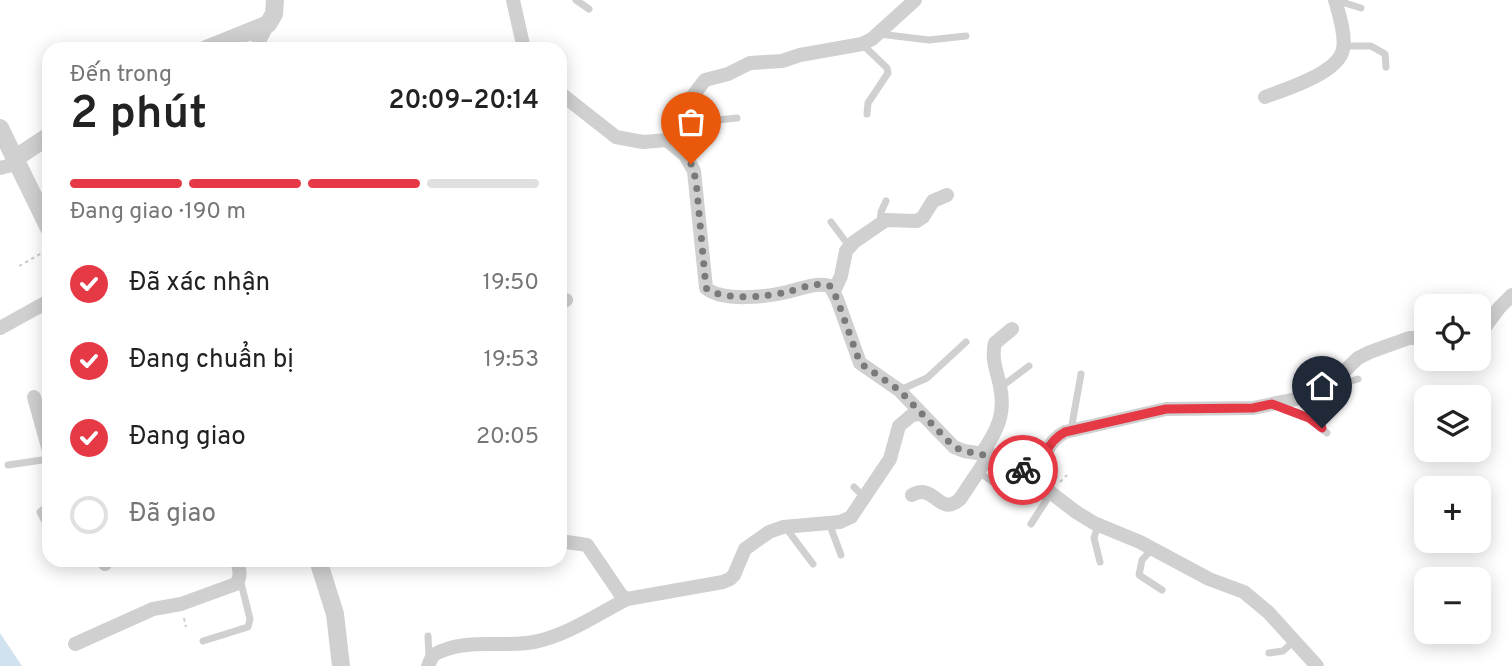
<!DOCTYPE html>
<html lang="vi">
<meta charset="utf-8">
<style>
:root{--surface:#fff;--page:#f2f2f2;--text:#222;--muted:#767676;--line:#e0e0e0;--accent:#e63946}
body{margin:0;font-family:Overpass,sans-serif;background:var(--page);color:var(--text);height:100vh;display:flex;flex-direction:column;font-size:26px;white-space:nowrap}
*{box-sizing:border-box;margin:0}
p{font-size:23px;color:var(--muted)}
.icon{flex:none;width:38px;height:38px;fill:none;stroke:currentColor;stroke-width:2;stroke-linecap:round;stroke-linejoin:round}
.map{position:relative;flex:1;overflow:hidden}
.drawer{position:absolute;left:42px;top:42px;width:525px;height:525px;display:flex;flex-direction:column;background:var(--surface);border-radius:21px;box-shadow:0 4px 18px #0003}
.drawer>*{flex:none}
.buttons{position:absolute;left:1414px;top:294px;display:grid;gap:14px}
.buttons a{display:grid;place-items:center;width:77px;height:77px;border-radius:14px;background:var(--surface);box-shadow:0 4px 18px #0003;font-size:35px}
.pin{position:absolute;display:grid;place-items:center;width:60px;height:60px;color:#fff;margin:-72px -30px;border-radius:50% 50% 50% 0;rotate:-45deg;box-shadow:0 0 7px #0007}
.pin .icon{rotate:45deg}
.courier{position:absolute;display:grid;place-items:center;width:70px;height:70px;margin:-35px;border:5px solid #e63946;border-radius:50%;background:#fff;color:#222;box-shadow:0 2px 9px #0007}
.headline em{font-style:normal;font-weight:600}
.headline div{display:flex;flex-direction:column-reverse}
.headline{display:flex;align-items:center;justify-content:space-between;height:119px;padding:0 28px}
h1{font-size:46px;font-weight:600;line-height:52px}
.bar{display:grid;grid-template-columns:repeat(4,1fr);gap:10px 7px;align-content:center;height:84px;padding:0 28px}
.bar i{height:9px;border-radius:5px;background:var(--line)}
.bar .active{background:var(--accent)}
.bar p{grid-column:span 4}
ol{padding:0 28px;list-style:none}
li{display:flex;align-items:center;gap:21px;height:77px}
li p{margin-inline-start:auto}
li .icon{padding:7px;border-radius:50%;background:var(--accent);color:#fff;stroke-width:4}
li:last-child{color:var(--muted)}
li i{width:38px;height:38px;border:4px solid var(--line);border-radius:50%}
.map>svg:first-child{display:block}
</style>
<div class="map">
<svg width="1512" height="666" viewBox="0 0 1512 666">
<rect width="100%" height="100%" fill="#fff"/>
<path fill="#cfe2ee" d="M0,633L22,666H0Z"/>
<g fill="none" stroke-linecap="round" stroke-linejoin="round">
<g stroke="#cdcdcd" stroke-width="2" stroke-dasharray="3.5 3.5" stroke-linecap="butt">
<path d="M19,266L49,249"/>
<path d="M1060,482L1067,475"/>
<path d="M184,618L186,627"/>
</g>
<g stroke="#d0d0d0" stroke-width="7">
<path d="M576,0L589,9"/>
<path d="M1335,0L1361,8"/>
<path d="M879,34L929,40L966,36"/>
<path d="M862,44L887,68L888,73L868,103L867,114"/>
<path d="M1344,46H1371L1385,54L1386,67"/>
<path d="M668,140L718,120L737,118"/>
<path d="M831,222L849,246"/>
<path d="M880,222L881,212L886,201"/>
<path d="M1001,387L1029,366"/>
<path d="M1332,387L1358,379"/>
<path d="M900,390L927,378L966,342"/>
<path d="M1276,406L1309,418L1327,433"/>
<path d="M1071,430L1081,374"/>
<path d="M8,465L49,459"/>
<path d="M979,472L998,486"/>
<path d="M854,487L865,498"/>
<path d="M49,505L40,512L49,529"/>
<path d="M829,523L841,555"/>
<path d="M1031,524L1051,493"/>
<path d="M1098,525L1094,538L1100,562"/>
<path d="M786,528L813,564"/>
<path d="M1152,549L1142,560L1139,575L1162,590"/>
<path d="M428,636L429,657"/>
<path d="M203,641L248,627L250,619L240,579"/>
<path d="M1269,653L1283,651L1293,642"/>
</g>
<g stroke="#d0d0d0" stroke-width="14">
<path d="M513,0L524,49"/>
<path d="M255,49L268,24"/>
<path d="M560,93L616,137L643,142L667,140L685,106L705,80L728,74L750,63L782,61L800,55L862,44L872,39L915,0"/>
<path d="M1265,97C1286,89 1339,73 1343,49C1346,35 1339,14 1335,0"/>
<path d="M667,140L685,155L694,171L705,278L706,288C722,302 767,297 787,292C801,289 815,282 830,286L837,299L860,363L899,390L954,447L964,451L996,456L1011,462L1076,512L1094,523L1140,542L1209,579L1244,592L1268,612L1317,666"/>
<path d="M0,168L16,164"/>
<path d="M834,291L841,276L846,251L854,242L886,220L917,221L923,217L933,201L947,195"/>
<path d="M560,304L566,300"/>
<path d="M0,328L49,301"/>
<path d="M1479,335L1499,308L1512,295"/>
<path d="M34,397L49,451"/>
<path d="M982,453C997,431 1006,414 1000,386C997,371 991,359 995,343L1012,329"/>
<path d="M1038,481C1042,461 1046,442 1065,432L1166,409L1253,408L1306,397L1331,384L1358,358L1370,352L1409,338H1426"/>
<path d="M912,495C935,482 939,518 960,499L990,454"/>
<path d="M560,541L587,545L621,595L627,599L723,582L730,579L734,575L745,549L769,532L783,527L840,522L851,517L890,459L899,426L912,415L920,414"/>
<path d="M103,560L105,564"/>
<path d="M75,644L153,609L181,604L236,584C242,576 239,569 237,560"/>
<path d="M428,666L433,655C465,637 500,648 534,642C566,636 598,614 627,599"/>
</g>
<g stroke="#d0d0d0" stroke-width="18">
<path d="M206,49L268,24L274,14L275,0"/>
<path d="M0,128L49,228"/>
<path d="M14,159L49,136"/>
<path d="M318,560L335,614L341,666"/>
</g>
</g>
<g fill="none" stroke-linecap="round" stroke-linejoin="round">
<path stroke="#7a7a7a" stroke-width="7" stroke-dasharray="0 12.6" d="M691,164L696,180L706,288C722,301 767,297 787,292C800,289 816,281 830,286L837,299L860,363L899,390L954,447C979,458 998,452 1023,470"/>
<path stroke="#e63946" stroke-width="9" d="M1023,470L1038,481C1042,461 1046,442 1065,432L1166,409L1253,408L1272,404L1309,418L1322,428"/>
</g>
</svg>
<div class="buttons">
<a><svg class="icon" aria-label="locate" viewBox="0 0 24 24"><circle cx="12" cy="12" r="6"/><path d="M12 2v4M12 18v4M2 12h4M18 12h4"/></svg></a>
<a><svg class="icon" aria-label="layers" viewBox="0 0 24 24"><path d="M12 4l9 5-9 5-9-5zM3 14l9 5 9-5"/></svg></a>
<a>+</a>
<a>−</a>
</div>
<div class="pin" style="left:691px;top:164px;background:#ea580c"><svg class="icon" aria-label="bag" viewBox="0 0 24 24"><path d="M5 8h14l-1 12H6zM9 8a3 3 0 0 1 6 0"/></svg></div>
<div class="pin" style="left:1322px;top:428px;background:#1f2937"><svg class="icon" aria-label="home" viewBox="0 0 24 24"><path d="M3 11l9-7 9 7M6 9v11h12V9"/></svg></div>
<div class="courier" style="left:1023px;top:470px"><svg class="icon" aria-label="bike" viewBox="0 0 24 24"><circle cx="6" cy="16" r="4"/><circle cx="18" cy="16" r="4"/><path d="M6 16l4-8h5l3 8M10 8l3 8H6M13 5h3"/></svg></div>
<section class="drawer">
<div class="headline"><div><h1>2 phút</h1><p>Đến trong</p></div><em>20:09–20:14</em></div>
<div class="bar"><i class="active"></i><i class="active"></i><i class="active"></i><i></i><p>Đang giao · 190 m</p></div>
<ol>
<li><svg class="icon" aria-label="check" viewBox="0 0 24 24"><path d="M5 12l5 5 9-10"/></svg>Đã xác nhận<p>19:50</p></li>
<li><svg class="icon" aria-label="check" viewBox="0 0 24 24"><path d="M5 12l5 5 9-10"/></svg>Đang chuẩn bị<p>19:53</p></li>
<li><svg class="icon" aria-label="check" viewBox="0 0 24 24"><path d="M5 12l5 5 9-10"/></svg>Đang giao<p>20:05</p></li>
<li><i></i>Đã giao</li>
</ol>
</section>
</div>
